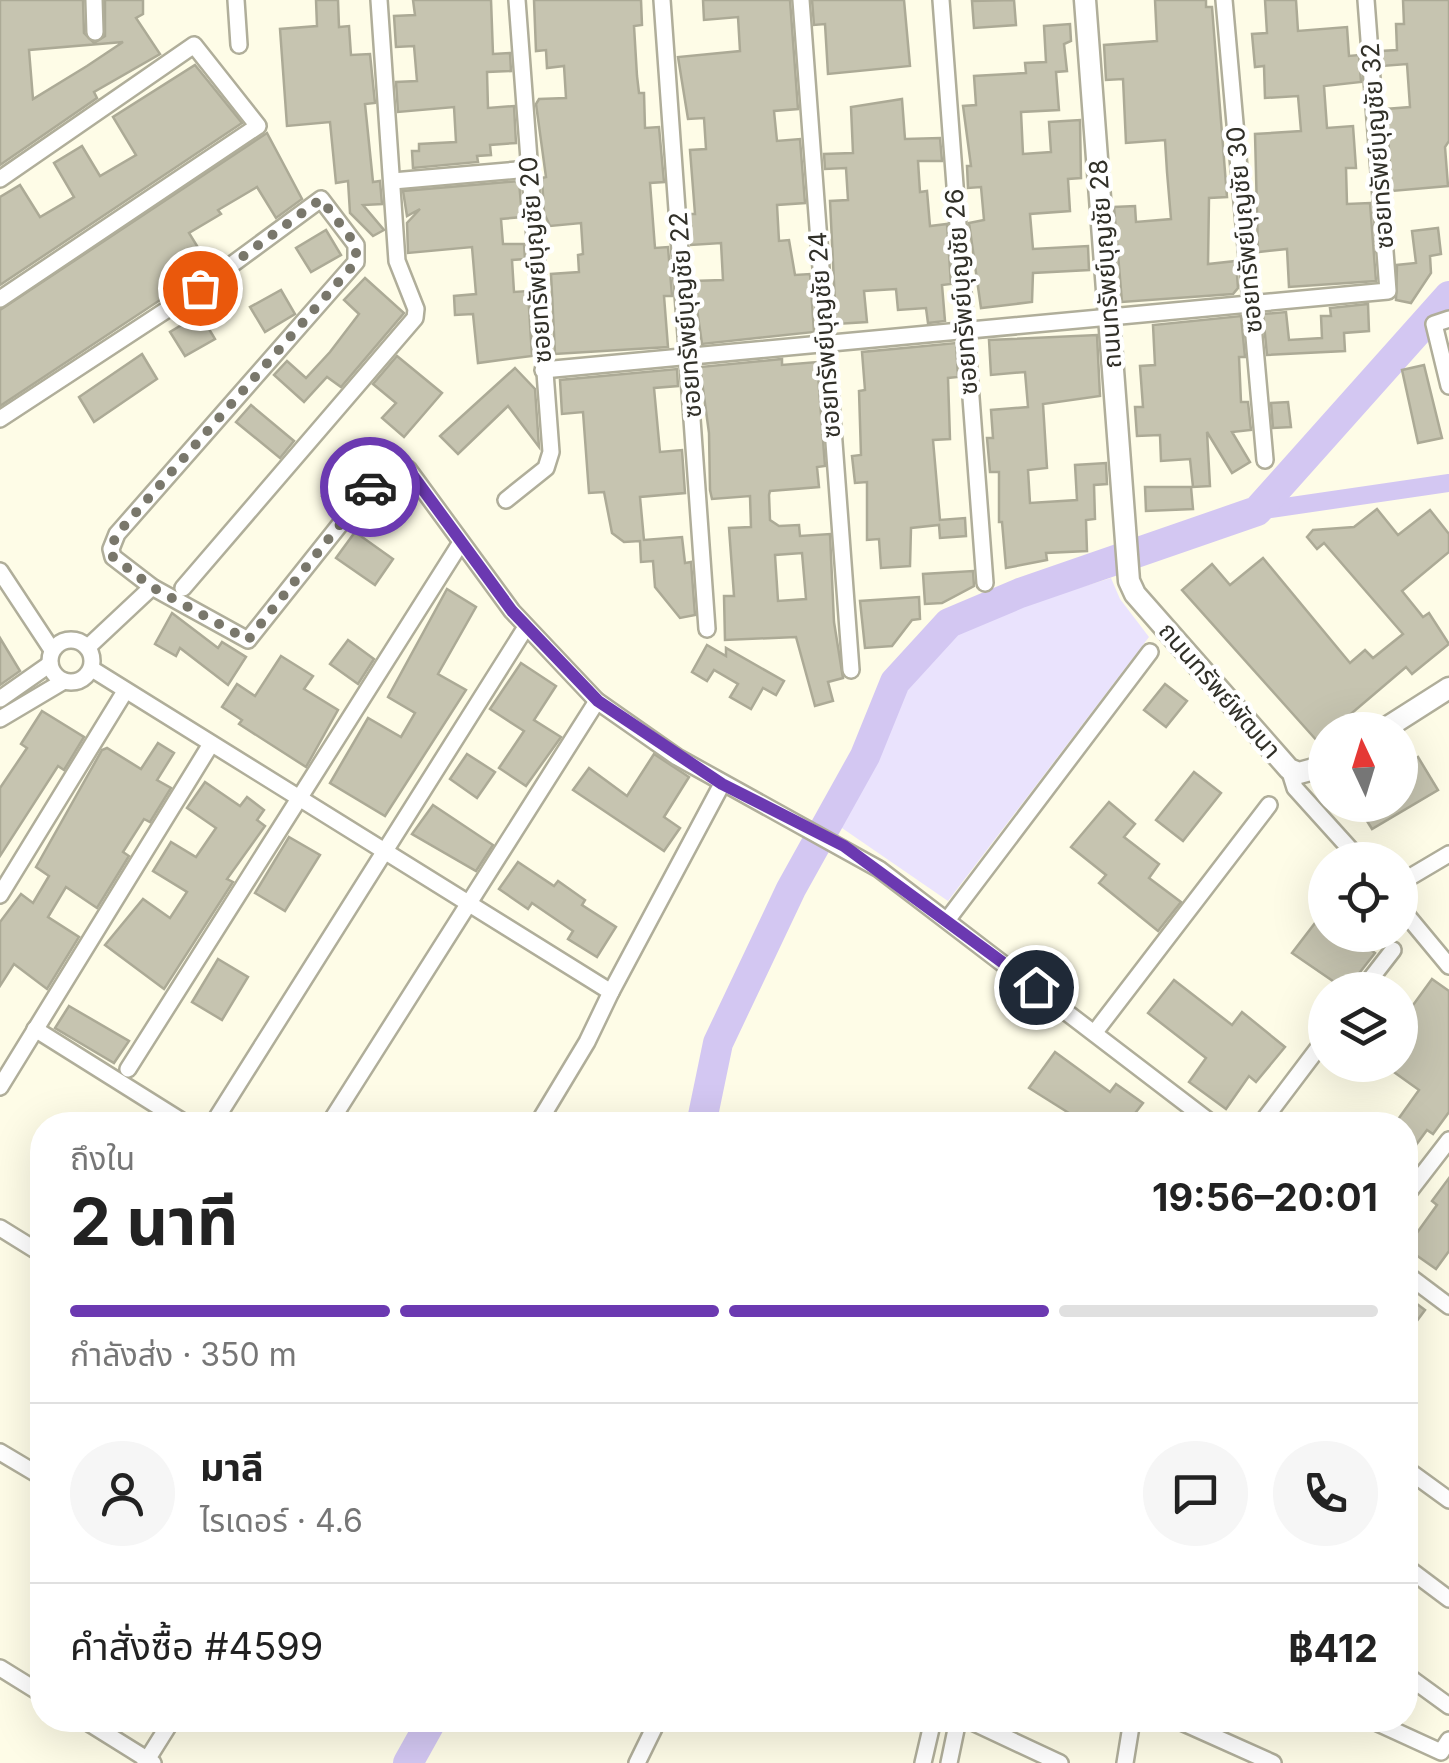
<!DOCTYPE html>
<html lang="th">
<meta charset="utf-8">
<style>
:root{--surface:#fff;--page:#f6f6f6;--text:#222;--muted:#767676;--line:#e0e0e0;--accent:#6b39b1}
body{margin:0;font-family:Inter,"Noto Sans Thai",sans-serif;background:var(--page);color:var(--text);height:100vh;display:flex;flex-direction:column;font-size:38px;white-space:nowrap}
*{box-sizing:border-box;margin:0}
p{font-size:32px;color:var(--muted)}
.icon{flex:none;width:55px;height:55px;fill:none;stroke:currentColor;stroke-width:2;stroke-linecap:round;stroke-linejoin:round}
.map{position:relative;flex:1;overflow:hidden}
.sheet{position:absolute;left:30px;top:1112px;width:1388px;height:620px;display:flex;flex-direction:column;background:var(--surface);border-radius:40px;box-shadow:0 10px 40px #0002}
.sheet>*{flex:none}
.needle{width:65px;rotate:356deg}
.controls{position:absolute;left:1308px;top:712px;display:grid;gap:20px}
.controls a{display:grid;place-items:center;width:110px;height:110px;border-radius:50%;background:var(--surface);box-shadow:0 10px 40px #0002;font-size:50px}
.pin{position:absolute;display:grid;place-items:center;width:85px;height:85px;color:#fff;margin:-42px;border:5px solid #fff;border-radius:50%;box-shadow:0 2px 10px #0007}
.courier{position:absolute;display:grid;place-items:center;width:100px;height:100px;margin:-50px;border:8px solid #6b39b1;border-radius:50%;background:#fff;color:#222;box-shadow:0 2px 12px #0007}
.headline em{font-style:normal;font-weight:700}
.headline div{display:flex;flex-direction:column-reverse}
.headline{display:flex;align-items:center;justify-content:space-between;height:170px;padding:0 40px}
h1{font-size:65px;font-weight:700;line-height:75px}
.bar{display:grid;grid-template-columns:repeat(4,1fr);gap:15px 10px;align-content:center;height:120px;padding:0 40px}
.bar i{height:12px;border-radius:8px;background:var(--line)}
.bar .active{background:var(--accent)}
.bar p{grid-column:span 4}
.line{display:flex;align-items:center;gap:25px;padding:0 40px;border-top:2px solid var(--line)}
.line div{flex:1}
.round{display:grid;place-items:center;flex:none;width:105px;height:105px;border-radius:52px;background:var(--page)}
.map>svg:first-child{display:block}
</style>
<div class="map">
<svg width="1449" height="1763" viewBox="0 0 1449 1763">
<rect width="100%" height="100%" fill="#fefce7"/>
<path fill="#eae3fd" d="M1111,578L1120,599L1149,637L948,901L839,826C861,779 902,667 945,640C994,610 1056,596 1111,578Z"/>
<g fill="none" stroke-linecap="round" stroke-linejoin="round">
<path stroke="#d3c7f2" stroke-width="18" d="M1257,511L1449,483"/>
<g stroke="#d3c7f2" stroke-width="30">
<path d="M701,1125L718,1043L791,889L865,756L895,682L949,623L1020,593L1257,511L1449,296"/>
<path d="M408,1763L432,1720"/>
</g>
</g>
<g fill="#c6c4b0" stroke="#acaa96" stroke-width="2.5" fill-rule="evenodd">
<path d="M0,0H83L84,33L94,43L105,36V0H143V14L136,18L160,54L94,92L97,98L0,165ZM123,42L87,66L33,99L29,50Z"/>
<path d="M316,0H338L339,27L349,26L351,55L370,54L375,103L365,104L373,182L380,181L382,204L363,205L384,230L373,236L350,213L348,181L336,183L330,122L287,126L280,29L317,26Z"/>
<path d="M413,0H491L493,54L510,53L511,71L487,72L488,108L514,106L516,143L490,145L491,155L477,156L478,162L413,168L412,151H419V144L456,142L454,107L398,112L396,82L417,81L414,46L396,47L394,16L415,15Z"/>
<path d="M534,0H641L642,25L634,26L637,76L639,93H644L645,128L659,127L664,182L650,183L655,248L668,247L672,296H664L668,347L555,354L551,274L579,272L578,255L583,254L581,223L550,226L544,213L542,178L546,177L536,104L539,99L566,98L564,66L547,68L546,50L536,51Z"/>
<path d="M703,0H790L798,109L774,111L777,141L800,139L805,203L777,205L779,241L789,240L795,275L810,274L814,332L702,344L693,281L723,280L721,243L691,245L689,214H695L690,150L706,149L704,118L688,119L678,57L740,51L738,17L704,20Z"/>
<path d="M812,0H904L910,66L828,74L825,24L814,25Z"/>
<path d="M1014,0L1016,25L974,28L972,1Z"/>
<path d="M1155,0H1206V7H1212L1227,197L1209,198L1208,264L1236,261L1238,288L1233,294L1122,302L1114,207L1135,206L1136,222L1171,219L1167,172L1165,140L1126,143L1123,79L1106,80L1104,45L1157,41Z"/>
<path d="M1265,0H1296L1298,31L1347,27L1349,56L1359,55L1361,82L1324,86L1327,128L1353,126L1356,168H1346L1347,204L1370,203L1376,281L1289,287L1287,249L1258,252L1255,134L1301,131L1298,96L1265,98L1264,66L1255,67L1252,34L1267,33Z"/>
<path d="M1403,0H1449V141L1445,147L1448,186L1392,191L1386,109L1410,107L1407,64L1382,66L1381,51L1397,50L1396,24H1404Z"/>
<path d="M1070,24L1071,41L1064,44L1067,71L1056,72L1059,110L1021,112L1023,154L1051,152L1049,122L1080,120L1081,178L1068,179L1070,211L1030,214L1033,249L1088,246L1089,270L1033,273L1032,302L981,308L969,223L984,220L981,187L968,188L967,166H971L963,106L976,105L974,76L1026,73L1025,63L1046,62L1044,26Z"/>
<path d="M195,65L242,123L0,285V197L20,185L40,217L74,197L54,163L82,146L100,176L136,155L113,117Z"/>
<path d="M902,99L905,139L940,138L942,161H918L920,192L927,191L930,226L947,224L951,284L942,285L945,321L928,323L926,308L898,310L896,289L864,291L867,322L836,324L830,201L848,200L846,168L825,169L824,154L853,153L851,107Z"/>
<path d="M267,133L302,199L276,218L257,187L218,210L221,214L189,233L210,267L0,406V310Z"/>
<path d="M519,181L522,217L501,219L503,244H524L525,259L512,260L514,292L528,291L532,356L478,363L473,314L455,315L454,296L476,294L472,247L408,253L407,223L420,209L407,216L403,191Z"/>
<path d="M1438,228L1441,254L1430,256L1431,273L1411,303L1396,300L1397,265L1416,263L1412,231Z"/>
<path d="M326,230L341,255L311,272L296,248Z"/>
<path d="M365,278L404,313L341,387L327,377L304,402L274,375L287,361L306,378L330,352L359,314L344,300Z"/>
<path d="M281,290L295,314L265,332L250,307Z"/>
<path d="M1368,304L1369,331L1344,333L1345,351L1267,355L1263,314L1286,312L1289,340L1322,338L1321,316H1331L1330,308Z"/>
<path d="M200,314L215,339L185,356L170,332Z"/>
<path d="M1241,316L1245,357H1239L1241,402H1248L1251,430L1232,432L1250,462L1232,473L1207,432L1210,486L1193,487L1190,459L1161,461L1160,435L1137,436L1135,407H1143L1140,366L1155,365L1153,325Z"/>
<path d="M1097,335L1100,396L1043,404L1047,468L1028,470L1030,503L1077,500L1075,465L1106,463L1107,484L1094,485L1095,519L1086,520L1087,551L1046,553L1047,560L1006,568L1002,522H999V472H990L987,438H993L991,410L1028,407L1025,372L991,375L989,340Z"/>
<path d="M956,343L958,377L948,378L950,439L933,440L940,520L965,518L966,536L940,538L939,525L911,528L910,566L881,568L879,539L867,540V482L855,483L852,456L861,455L859,391L865,390L862,352Z"/>
<path d="M142,354L157,379L94,422L79,397Z"/>
<path d="M397,356L442,393L404,437L382,418L396,403L373,384Z"/>
<path d="M782,359V365L817,362L825,466L817,467L819,487L770,491L769,495L770,520L779,526L799,525L800,536L830,534L834,622L843,678L828,682L833,701L815,706L796,637L725,640L724,596H734L729,528L751,527L750,496L712,499L710,490L709,433L700,367ZM802,553L806,599L778,601L775,555Z"/>
<path d="M1424,365L1442,438L1418,443L1402,370Z"/>
<path d="M515,368L535,389L539,447L508,406L458,454L440,436Z"/>
<path d="M677,369L678,386L654,388L660,452L682,450L685,493L640,497L644,540L682,537L685,563L691,562L695,615L680,618L655,587L653,561L641,562L640,541L624,542L612,533L604,492L589,493L583,412L562,414L560,380Z"/>
<path d="M1288,402L1291,427L1273,428L1271,403Z"/>
<path d="M251,405L294,441L280,458L236,422Z"/>
<path d="M355,454L371,467L338,509L322,496Z"/>
<path d="M1145,487H1191L1193,509L1146,511Z"/>
<path d="M1377,509L1398,535L1430,510L1449,534V552L1402,591L1423,617L1429,613L1449,644L1412,674L1406,667L1332,730H1325L1318,742L1182,590L1212,564L1230,585L1263,558L1350,663L1365,650L1373,658L1403,634L1324,543L1317,549L1307,537L1313,530L1354,527Z"/>
<path d="M355,532L393,559L375,585L336,558Z"/>
<path d="M973,571L974,586L942,603L925,604L923,574Z"/>
<path d="M447,589L476,607L438,674L466,690L385,816L330,783L368,718L401,737L415,713L388,697Z"/>
<path d="M919,597L920,619L912,620L892,646L865,648L860,601Z"/>
<path d="M172,613L218,648L222,642L246,657L228,685L180,648L176,656L155,644Z"/>
<path d="M0,638L20,671L0,685Z"/>
<path d="M348,640L374,659L358,684L330,664Z"/>
<path d="M707,645L726,656V648L784,681L776,695L763,688L751,709L730,697L738,684L714,670L707,681L692,672Z"/>
<path d="M281,656L313,676L304,689L338,710L306,767L239,724L242,720L222,707L237,684L255,696Z"/>
<path d="M521,663L556,686L534,720L561,737L526,786L499,768L524,731L490,709Z"/>
<path d="M1165,684L1187,701L1166,727L1144,710Z"/>
<path d="M42,711L84,737L64,770L58,766L0,856V788L27,748L21,744Z"/>
<path d="M158,743L174,753L157,780L171,788L150,822L144,819L123,852L129,856L97,908L66,887L48,917L79,937L47,989L14,964L0,986V922L21,894L33,903L49,876L36,867L102,750L107,748L141,769Z"/>
<path d="M467,754L495,772L477,798L450,779Z"/>
<path d="M654,754L689,777L664,817L680,828L664,851L573,790L589,768L627,796Z"/>
<path d="M1418,757L1438,790L1372,829L1357,805H1400V768Z"/>
<path d="M1194,772L1221,793L1183,841L1156,820Z"/>
<path d="M205,782L240,806L247,797L264,810L257,820L265,826L227,879L233,882L164,989L105,945L143,899L170,918L187,892L153,871L171,842L196,857L216,828L187,808Z"/>
<path d="M1109,802L1135,824L1124,837L1159,864L1149,878L1181,902L1158,931L1099,883L1106,875L1071,847Z"/>
<path d="M433,805L493,845L476,871L412,834Z"/>
<path d="M289,837L320,855L285,911L255,893Z"/>
<path d="M518,862L554,886L558,881L585,900L582,905L616,927L597,957L568,939L573,931L532,903L528,909L499,889Z"/>
<path d="M1325,910V935H1351L1375,953L1346,990L1292,953Z"/>
<path d="M218,959L248,977L222,1020L192,1002Z"/>
<path d="M1432,979L1449,991V1112L1433,1134L1427,1130L1405,1160V1125H1394L1419,1090L1384,1065H1400V1023Z"/>
<path d="M1174,980L1232,1025L1242,1012L1285,1047L1256,1082L1249,1076L1226,1109L1189,1082L1206,1058L1148,1013Z"/>
<path d="M69,1006L129,1041L114,1063L55,1028Z"/>
<path d="M1055,1052L1110,1092L1116,1084L1143,1103L1126,1125H1088L1029,1088Z"/>
<path d="M1449,1178V1251L1436,1269L1406,1248L1437,1205L1432,1201Z"/>
<path d="M1405,1295L1425,1310L1405,1337Z"/>
</g>
<g fill="none" stroke-linecap="round" stroke-linejoin="round">
<defs>
<g id="minor">
<path d="M94,0L95,32"/>
<path d="M236,0L239,45"/>
<path d="M662,0L707,629"/>
<path d="M801,0L851,670"/>
<path d="M941,0L985,583"/>
<path d="M1224,0L1265,460"/>
<path d="M0,179L194,45L258,126L0,299"/>
<path d="M393,181L529,169"/>
<path d="M1449,319L1434,324L1449,386"/>
<path d="M543,370L1388,291L1366,0"/>
<path d="M0,419L200,288L321,199L356,245V262L117,534L111,549L113,557L152,587L248,640L381,473L391,466L408,469L512,611L597,701L677,757L879,869L1214,1125"/>
<path d="M506,500L546,468L551,452L517,0"/>
<path d="M0,571L52,650"/>
<path d="M183,588L415,318L416,309L397,261L379,0"/>
<circle cx="71" cy="661" r="21"/>
<path d="M88,647L152,587"/>
<path d="M92,669L611,992L587,1042L537,1125"/>
<path d="M0,699L50,664"/>
<path d="M0,719L64,681"/>
<path d="M1289,769L1295,788L1360,860"/>
<path d="M1400,883L1449,854"/>
<path d="M0,895L124,693"/>
<path d="M1400,907L1449,966"/>
<path d="M948,919L1150,652"/>
<path d="M1362,990L1393,950"/>
<path d="M611,992L722,784"/>
<path d="M35,1029L188,1125"/>
<path d="M1095,1032L1269,805"/>
<path d="M128,1069L460,544"/>
<path d="M0,1087L211,744"/>
<path d="M216,1119L526,627"/>
<path d="M329,1124L597,701"/>
<path d="M1260,1125L1325,1039"/>
<path d="M1405,1197L1449,1140"/>
<path d="M0,1228L42,1254"/>
<path d="M1405,1273L1449,1306"/>
<path d="M0,1452L42,1477"/>
<path d="M1405,1468L1449,1500"/>
<path d="M1405,1566L1449,1599"/>
<path d="M0,1668L42,1694"/>
<path d="M1405,1674L1449,1706"/>
<path d="M84,1720L153,1763"/>
<path d="M968,1720L1060,1763"/>
<path d="M1177,1720L1273,1763"/>
<path d="M1371,1720L1441,1752L1449,1740"/>
<path d="M145,1763L172,1720"/>
<path d="M637,1763L658,1720"/>
<path d="M923,1763L933,1720"/>
<path d="M949,1763L958,1720"/>
<path d="M1125,1763L1132,1720"/>
</g>
<g id="tertiary">
<path d="M1085,0L1129,581L1135,594L1289,769L1299,773L1325,766"/>
<path d="M1383,730L1449,688"/>
</g>
</defs>
<use href="#minor" stroke="#b0ae9a" stroke-width="20"/>
<use href="#tertiary" stroke="#b0ae9a" stroke-width="25"/>
<use href="#minor" stroke="#fff" stroke-width="15"/>
<use href="#tertiary" stroke="#fff" stroke-width="20"/>
</g>
<g fill="none" stroke-linecap="round" stroke-linejoin="round">
<path stroke="#79776b" stroke-width="10" stroke-dasharray="0 18" d="M200,288L321,199L356,245V262L117,534L110,550L113,557L152,587L248,640L370,487"/>
<path stroke="#6b39b1" stroke-width="12" d="M370,487L391,466L408,469L512,611L598,701L722,784L844,846L1036,987"/>
</g>
<g text-anchor="middle" stroke-width="9" stroke-linejoin="round" paint-order="stroke">
<g font-size="25" fill="#313028" stroke="#fff">
<text transform="translate(1377 146) rotate(-94)" y="9">ซอยทรัพย์บุญชัย 32</text>
<text transform="translate(1244 230) rotate(-95)" y="9">ซอยทรัพย์บุญชัย 30</text>
<text transform="translate(535 260) rotate(-94)" y="9">ซอยทรัพย์บุญชัย 20</text>
<text transform="translate(1105 264) rotate(-94)" y="9">ถนนทรัพย์บุญชัย 28</text>
<text transform="translate(961 292) rotate(-94)" y="9">ซอยทรัพย์บุญชัย 26</text>
<text transform="translate(685 315) rotate(-94)" y="9">ซอยทรัพย์บุญชัย 22</text>
<text transform="translate(824 335) rotate(-94)" y="9">ซอยทรัพย์บุญชัย 24</text>
<text transform="translate(1220 690) rotate(49)" y="9">ถนนทรัพย์พัฒนา</text>
</g>
</g>
</svg>
<div class="controls">
<a><svg class="needle" viewBox="-14 -14 28 28"><path d="M0-13l5 13h-10z" fill="#e53935"/><path d="M0 13l5-13h-10z" fill="#767676"/></svg></a>
<a><svg class="icon" aria-label="locate" viewBox="0 0 24 24"><circle cx="12" cy="12" r="6"/><path d="M12 2v4M12 18v4M2 12h4M18 12h4"/></svg></a>
<a><svg class="icon" aria-label="layers" viewBox="0 0 24 24"><path d="M12 4l9 5-9 5-9-5zM3 14l9 5 9-5"/></svg></a>
</div>
<div class="pin" style="left:200px;top:288px;background:#ea580c"><svg class="icon" aria-label="bag" viewBox="0 0 24 24"><path d="M5 8h14l-1 12H6zM9 8a3 3 0 0 1 6 0"/></svg></div>
<div class="pin" style="left:1036px;top:987px;background:#1f2937"><svg class="icon" aria-label="home" viewBox="0 0 24 24"><path d="M3 11l9-7 9 7M6 9v11h12V9"/></svg></div>
<div class="courier" style="left:370px;top:487px"><svg class="icon" aria-label="car" viewBox="0 0 24 24"><path d="M5 17H2v-5l4-1 3-4h7l3 4 3 1v5h-3M9 17h6M6 11h13"/><circle cx="7" cy="17" r="2"/><circle cx="17" cy="17" r="2"/></svg></div>
<section class="sheet">
<div class="headline"><div><h1>2 นาที</h1><p>ถึงใน</p></div><em>19:56–20:01</em></div>
<div class="bar"><i class="active"></i><i class="active"></i><i class="active"></i><i></i><p>กำลังส่ง · 350 m</p></div>
<div class="line" style="height:180px"><a class="round"><svg class="icon" aria-label="person" viewBox="0 0 24 24"><circle cx="12" cy="8" r="4"/><path d="M4 21q1-7 8-7t8 7"/></svg></a><div><b>มาลี</b><p>ไรเดอร์ · 4.6</p></div><a class="round"><svg class="icon" aria-label="chat" viewBox="0 0 24 24"><path d="M4 5h16v11H9l-5 4z"/></svg></a><a class="round"><svg class="icon" aria-label="phone" viewBox="0 0 24 24"><path d="M5 4h4l2 5-3 2q2 4 5 5l2-3 5 2v4C11 20 4 13 5 4z"/></svg></a></div>
<div class="line" style="height:130px"><div>คำสั่งซื้อ #4599</div><b>฿412</b></div>
</section>
</div>
